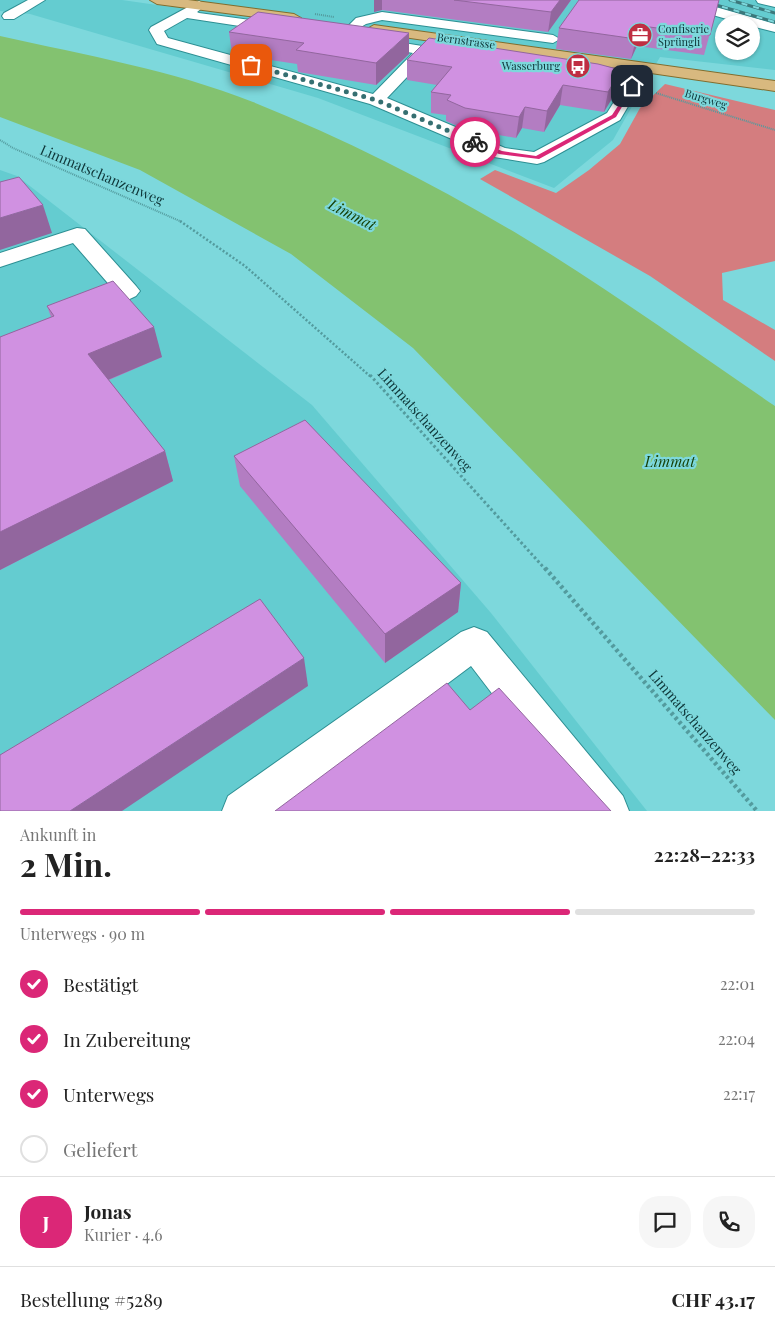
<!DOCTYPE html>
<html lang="de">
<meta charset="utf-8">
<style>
:root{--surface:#fff;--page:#f6f6f6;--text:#222;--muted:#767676;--line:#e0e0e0;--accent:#db2777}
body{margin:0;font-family:"Playfair Display",serif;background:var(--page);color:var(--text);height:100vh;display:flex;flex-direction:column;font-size:19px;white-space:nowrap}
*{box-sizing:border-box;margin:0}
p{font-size:16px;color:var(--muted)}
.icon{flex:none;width:28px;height:28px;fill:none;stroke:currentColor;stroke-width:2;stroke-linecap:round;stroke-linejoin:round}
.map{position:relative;height:811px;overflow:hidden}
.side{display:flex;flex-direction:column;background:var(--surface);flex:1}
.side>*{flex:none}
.controls{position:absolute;left:715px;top:15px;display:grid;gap:10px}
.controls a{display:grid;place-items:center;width:45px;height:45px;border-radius:50%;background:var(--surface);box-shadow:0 1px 4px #0004;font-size:25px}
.pin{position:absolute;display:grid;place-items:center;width:42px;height:42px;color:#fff;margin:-21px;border-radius:10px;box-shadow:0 2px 8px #0006}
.courier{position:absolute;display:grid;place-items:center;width:50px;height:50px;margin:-25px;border:4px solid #db2777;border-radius:50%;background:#fff;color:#222;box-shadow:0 1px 6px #0007}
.overview em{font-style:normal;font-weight:700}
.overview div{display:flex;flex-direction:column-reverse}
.overview{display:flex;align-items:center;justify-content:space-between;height:85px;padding:0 20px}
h1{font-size:32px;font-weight:700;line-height:38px}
.bar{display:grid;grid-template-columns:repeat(4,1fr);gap:8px 5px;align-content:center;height:60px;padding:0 20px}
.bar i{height:6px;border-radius:4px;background:var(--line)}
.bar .selected{background:var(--accent)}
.bar p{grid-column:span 4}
.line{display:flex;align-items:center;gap:12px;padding:0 20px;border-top:1px solid var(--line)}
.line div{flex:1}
.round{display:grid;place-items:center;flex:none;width:52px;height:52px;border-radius:20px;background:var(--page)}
ol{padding:0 20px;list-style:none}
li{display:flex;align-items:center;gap:15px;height:55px}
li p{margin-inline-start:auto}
li .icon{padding:5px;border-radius:50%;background:var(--accent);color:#fff;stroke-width:4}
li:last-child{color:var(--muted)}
li i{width:28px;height:28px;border:2px solid var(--line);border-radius:50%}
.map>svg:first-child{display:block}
</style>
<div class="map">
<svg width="775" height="811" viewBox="0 0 775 811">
<rect width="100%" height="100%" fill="#7dd8dc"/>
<g fill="#64ccd0" fill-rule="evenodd">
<path d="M0,0H122L171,7L182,0H753L775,6V70L660,57L613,140L554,188L318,98L30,14L0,11ZM724,24H751V51H724Z"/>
<path d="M0,170L17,176L312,405L491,613L647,811H0Z"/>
</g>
<path fill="#d47d7f" d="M665,84L775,110V261L722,273L723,300L775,330V361L650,276L480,179L495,170L556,193L589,170L620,144L640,108Z"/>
<path fill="#83c270" d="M0,36C85,55 172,70 253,102C346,139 436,185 521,236C609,289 691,349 775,406V720L413,348L291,254L140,170L0,117Z"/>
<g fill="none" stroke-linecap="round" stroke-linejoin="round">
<defs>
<g id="minor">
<path d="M28,0H45L14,19H4L2,16L4,13Z"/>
<path d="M669,0H691L775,24V32L751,26V24H744L671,3Z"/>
<path d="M756,0H775V7L758,3Z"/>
<path d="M199,1L206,5L197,12L199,13L279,24L286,28L279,32L187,18L164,31L168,38L373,94L413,53L368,45L366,42L368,39L373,38L459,52L462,55L454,60L428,55L387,98L505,148L534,152L607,113L622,89L577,78L575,75L577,72L583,70L632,81L638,83L640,86L620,120L544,162L537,164L494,157L370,104L157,44L149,30L151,27Z"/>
<path d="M382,12L553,35L560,39L553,43L382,20L366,24L354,31L347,27L356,18Z"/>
<path d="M77,228L85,229L136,286L140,291L136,296C120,303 99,316 81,311L78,306L81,301L113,289L73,243L0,267V253Z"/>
<path d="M474,627L487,632L623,796L629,811H582L471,666L277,811H222L228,796L461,632Z"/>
</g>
<g id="major">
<path d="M150,0H188L294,14L301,18L294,22L157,4Z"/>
<path d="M374,25L775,81V91L369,32L367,29Z"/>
</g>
</defs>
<use href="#minor" stroke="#2d8f93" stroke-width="2"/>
<use href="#major" stroke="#806d2e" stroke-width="2"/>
<g stroke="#539b9e" stroke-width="2" stroke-dasharray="1 1" stroke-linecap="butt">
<path d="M315,14L334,17"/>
<path d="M656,93L775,130"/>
<path d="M0,140L13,148L182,222"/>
</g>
<path stroke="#539b9e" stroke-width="2.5" stroke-dasharray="2 2" stroke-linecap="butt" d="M180,221L245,266L371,377"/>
<path stroke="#539b9e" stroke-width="3" stroke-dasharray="2.5 2.5" stroke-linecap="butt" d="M370,375L546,570"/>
<path stroke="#539b9e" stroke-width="4.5" stroke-dasharray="3 3" stroke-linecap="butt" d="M545,568L757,811"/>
<use href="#minor" fill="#fff" fill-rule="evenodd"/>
<use href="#major" fill="#d8b97f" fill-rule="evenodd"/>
<defs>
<g id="rail">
<path d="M699,0L775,22"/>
<path d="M730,0L775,13"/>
</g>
</defs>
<use href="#rail" stroke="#3c797c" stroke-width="3"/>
<use href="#rail" stroke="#7dd8dc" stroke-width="2" stroke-dasharray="6" stroke-linecap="butt"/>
</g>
<g fill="#b37dc2">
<path d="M374,0H571L548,32L382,10L374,12Z"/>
<path d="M719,0L704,55L637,46L631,59L556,49L559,28Z"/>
<path d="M229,32L409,54L376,85L298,72L297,64L232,54Z"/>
<path d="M407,60L617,90L604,112L560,105L544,132L522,128L516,138L464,129L446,121V115L431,113V92L437,85L407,80Z"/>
<path d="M47,306L162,357L109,380L165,451L173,481L0,570V337L51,317Z"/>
<path d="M234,456L461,583L458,612L385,663L240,486Z"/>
</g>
<g fill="#92669e">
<path d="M374,0H382V10L374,12Z"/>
<path d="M560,0H571L548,32L551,12Z"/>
<path d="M642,26L637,46L631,59L636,39Z"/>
<path d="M409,33V54L376,85V63Z"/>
<path d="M621,70L617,90L604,112L608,92Z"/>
<path d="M563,85L560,105L544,132L547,111Z"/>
<path d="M525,107L522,128L516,138L519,117Z"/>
<path d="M43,205L52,233L0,250V218Z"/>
<path d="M154,327L162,357L98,384L88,354Z"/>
<path d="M165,451L173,481L0,570V532Z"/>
<path d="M461,583L458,612L385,663V634Z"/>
<path d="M304,658L308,686L122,811H70Z"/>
</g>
<g fill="#d091e1" stroke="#92669e">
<path d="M454,0H560L551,12Z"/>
<path d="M579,0H719L710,35L642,26L636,39L559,28Z"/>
<path d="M258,12L409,33L376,63L296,50L304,43L229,32Z"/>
<path d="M429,38L598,64L621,70L608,92L563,85L547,111L525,107L519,117L465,108L447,100L451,95L431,92L452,67L407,60Z"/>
<path d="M19,177L43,205L0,218V182Z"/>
<path d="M113,281L154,327L88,354L165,451L0,532V337L54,316L47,306Z"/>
<path d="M305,420L461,583L385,634L234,456Z"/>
<path d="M260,599L304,658L70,811H0V755Z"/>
<path d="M447,683L470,710L499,688L611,811H275Z"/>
</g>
<path fill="#db2777" d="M632,85L634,86L616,117L539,159L499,154L472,142L477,141L502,151L536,156L612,115Z"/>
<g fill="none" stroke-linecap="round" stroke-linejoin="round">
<path stroke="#356f71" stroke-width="5" stroke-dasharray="0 9" d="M251,65L376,100L475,142"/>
</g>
<defs>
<symbol id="office-disc" viewBox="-11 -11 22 22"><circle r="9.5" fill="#bf2e42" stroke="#7dd8dc"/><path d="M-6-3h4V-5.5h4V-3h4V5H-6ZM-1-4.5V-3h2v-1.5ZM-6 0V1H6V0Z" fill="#fff"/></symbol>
<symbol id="bus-disc" viewBox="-11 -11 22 22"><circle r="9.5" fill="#bf2e42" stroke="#7dd8dc"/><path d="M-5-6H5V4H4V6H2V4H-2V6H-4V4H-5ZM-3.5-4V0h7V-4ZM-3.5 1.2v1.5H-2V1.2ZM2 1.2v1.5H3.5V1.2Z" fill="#fff"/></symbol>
</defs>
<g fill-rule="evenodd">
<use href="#office-disc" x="626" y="21" width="28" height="28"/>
<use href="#bus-disc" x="564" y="52" width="28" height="28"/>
</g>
<g text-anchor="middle" stroke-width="4.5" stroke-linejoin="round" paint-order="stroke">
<g font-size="11" fill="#0e3638" stroke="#7dd8dc" text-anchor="start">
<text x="658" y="33">Confiserie<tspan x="658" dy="13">Sprüngli</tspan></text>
<text x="560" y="70" text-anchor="end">Wasserburg</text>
</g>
<g font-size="11" fill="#0e3638" stroke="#7dd8dc">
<text transform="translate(466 41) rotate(8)" y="4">Bernstrasse</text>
<text transform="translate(706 99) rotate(17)" y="4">Burgweg</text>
</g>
<g font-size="14" fill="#0e3638" stroke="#7dd8dc">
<text transform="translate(102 175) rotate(23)" y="5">Limmatschanzenweg</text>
<text transform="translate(425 420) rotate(48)" y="5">Limmatschanzenweg</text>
<text transform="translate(695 722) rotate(49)" y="5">Limmatschanzenweg</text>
</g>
<g font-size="15" font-style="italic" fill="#153f05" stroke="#7dd8dc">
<text transform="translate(352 215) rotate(27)" y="5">Limmat</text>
<text x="670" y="467">Limmat</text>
</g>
</g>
</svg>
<div class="controls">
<a><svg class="icon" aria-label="layers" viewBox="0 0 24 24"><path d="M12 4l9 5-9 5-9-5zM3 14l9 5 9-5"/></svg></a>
</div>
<div class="pin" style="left:251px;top:65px;background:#ea580c"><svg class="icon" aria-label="bag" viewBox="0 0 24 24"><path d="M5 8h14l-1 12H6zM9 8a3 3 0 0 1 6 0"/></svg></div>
<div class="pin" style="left:632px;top:86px;background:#1f2937"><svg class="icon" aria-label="home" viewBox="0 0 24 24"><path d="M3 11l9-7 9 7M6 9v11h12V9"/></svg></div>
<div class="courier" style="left:475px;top:142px"><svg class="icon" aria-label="bike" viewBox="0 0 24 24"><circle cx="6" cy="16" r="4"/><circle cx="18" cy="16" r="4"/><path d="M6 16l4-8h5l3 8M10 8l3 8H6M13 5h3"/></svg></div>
</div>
<section class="side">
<div class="overview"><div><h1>2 Min.</h1><p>Ankunft in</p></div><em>22:28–22:33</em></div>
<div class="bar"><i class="selected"></i><i class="selected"></i><i class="selected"></i><i></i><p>Unterwegs · 90 m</p></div>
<ol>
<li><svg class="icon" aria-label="check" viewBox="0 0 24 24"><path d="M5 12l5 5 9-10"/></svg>Bestätigt<p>22:01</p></li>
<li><svg class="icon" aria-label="check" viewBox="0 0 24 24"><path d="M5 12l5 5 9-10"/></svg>In Zubereitung<p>22:04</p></li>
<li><svg class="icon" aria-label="check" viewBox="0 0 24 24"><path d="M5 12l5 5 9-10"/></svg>Unterwegs<p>22:17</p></li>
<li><i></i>Geliefert</li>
</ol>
<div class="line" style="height:90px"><b class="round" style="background:var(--accent);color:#fff">J</b><div><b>Jonas</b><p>Kurier · 4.6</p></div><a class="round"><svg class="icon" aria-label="chat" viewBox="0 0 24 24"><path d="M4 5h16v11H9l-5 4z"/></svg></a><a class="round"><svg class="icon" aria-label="phone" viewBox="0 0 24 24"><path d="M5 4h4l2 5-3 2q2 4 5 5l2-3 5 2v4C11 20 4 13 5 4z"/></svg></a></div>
<div class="line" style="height:65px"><div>Bestellung #5289</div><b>CHF 43.17</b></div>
</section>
